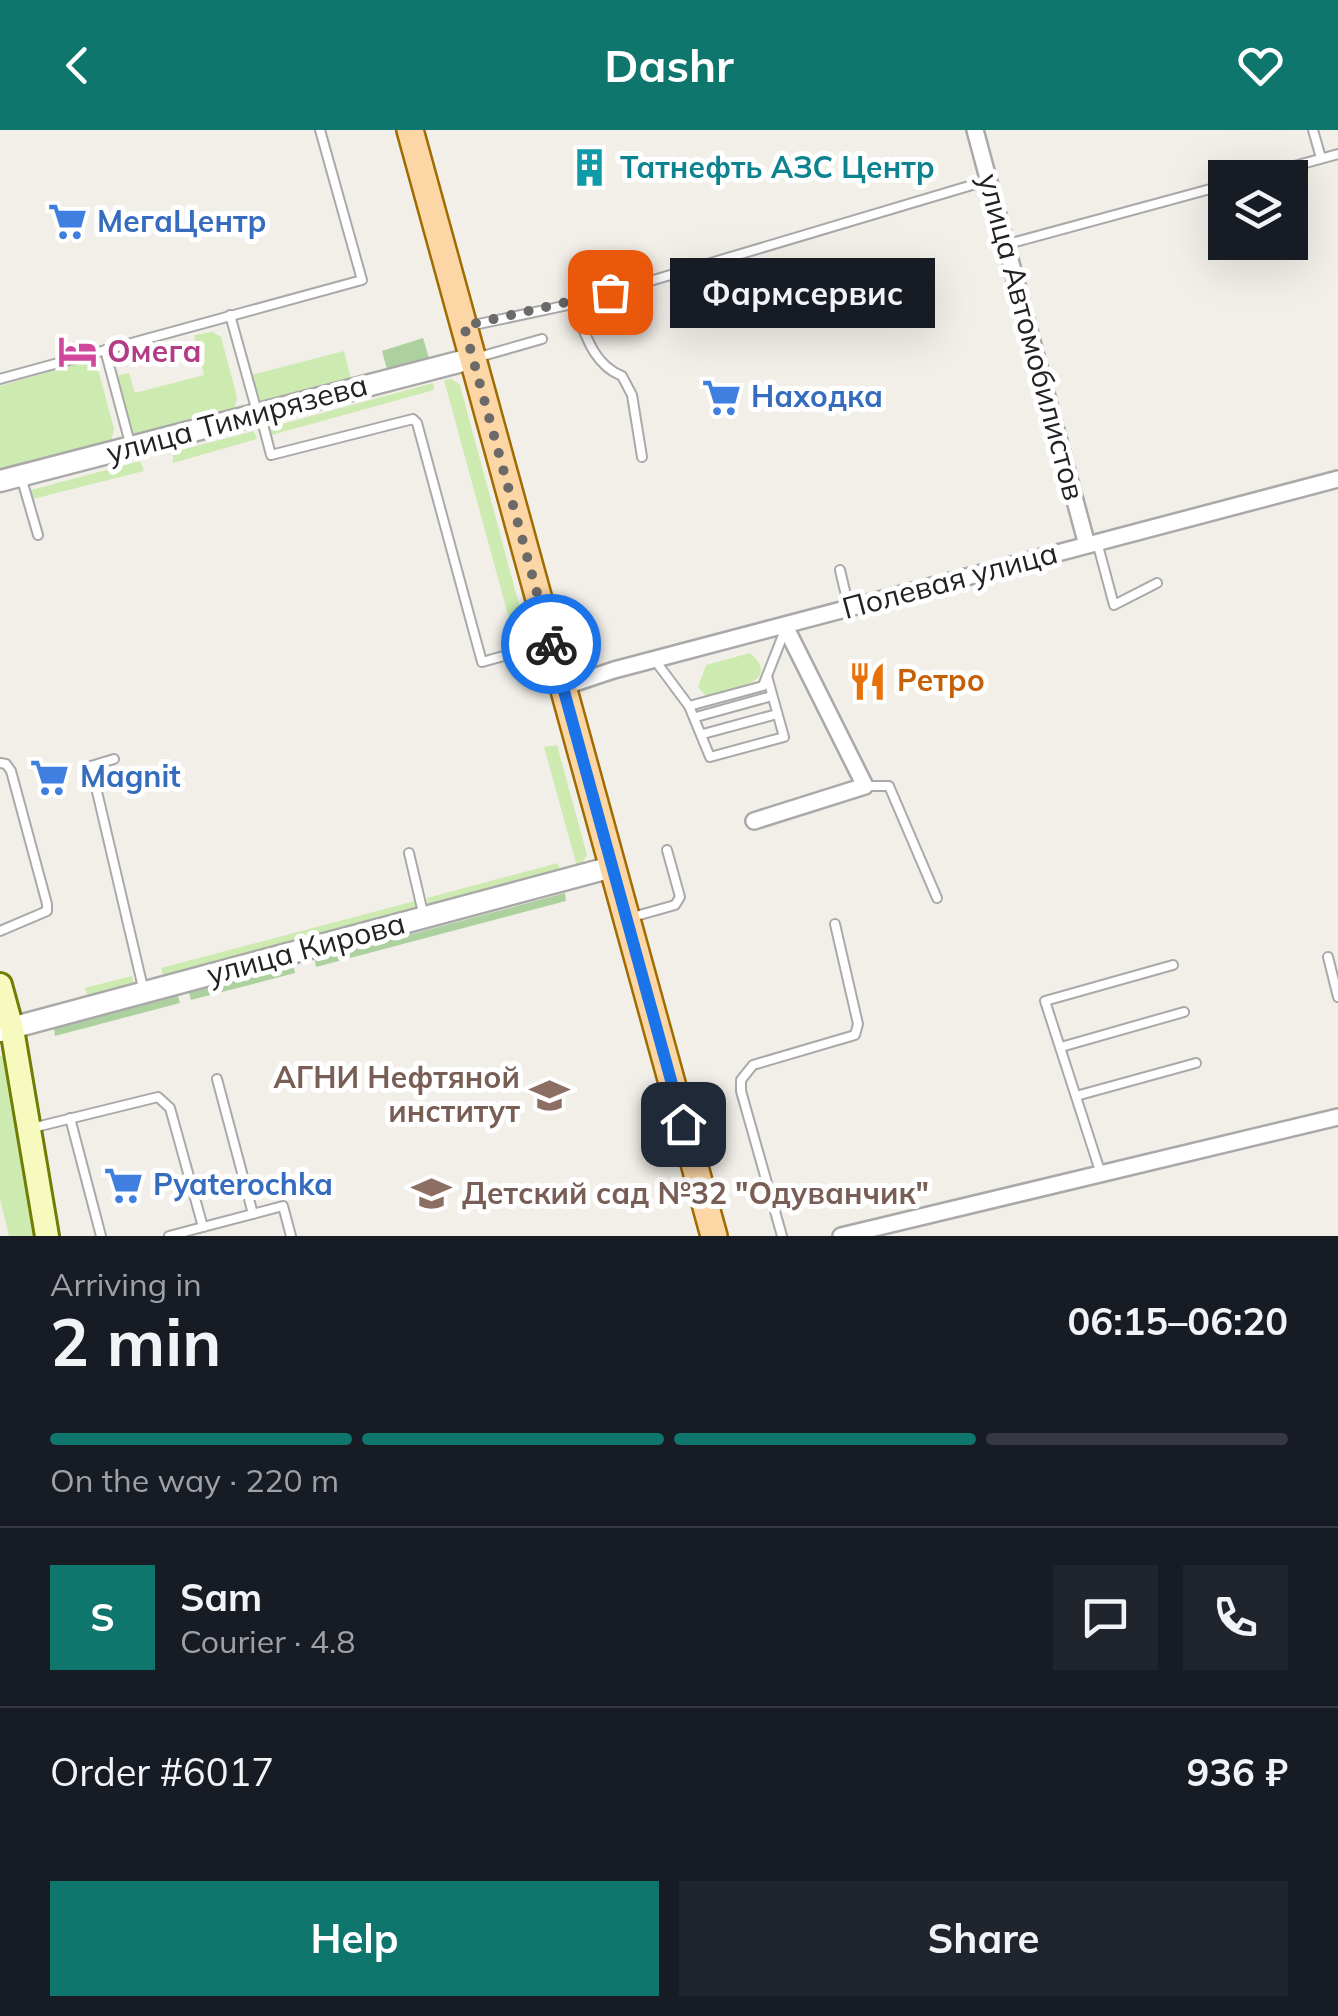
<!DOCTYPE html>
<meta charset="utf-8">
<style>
:root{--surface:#171b24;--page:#20242c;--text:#f1f3f6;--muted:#9ea1a6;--line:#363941;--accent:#0f766e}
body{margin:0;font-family:Mulish,sans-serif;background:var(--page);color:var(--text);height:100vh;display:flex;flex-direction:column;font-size:38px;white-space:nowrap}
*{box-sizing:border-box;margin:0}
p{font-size:32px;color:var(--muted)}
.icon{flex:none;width:55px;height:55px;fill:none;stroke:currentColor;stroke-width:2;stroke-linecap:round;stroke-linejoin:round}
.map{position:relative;height:1106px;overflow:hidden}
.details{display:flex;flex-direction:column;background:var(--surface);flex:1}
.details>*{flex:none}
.fabs{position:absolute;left:1208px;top:30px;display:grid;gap:20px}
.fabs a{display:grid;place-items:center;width:100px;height:100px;border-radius:0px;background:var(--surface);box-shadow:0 10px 40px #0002;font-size:50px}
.pin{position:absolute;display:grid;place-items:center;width:85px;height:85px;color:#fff;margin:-42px;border-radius:20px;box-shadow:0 5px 15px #0006}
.courier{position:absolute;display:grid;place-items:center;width:100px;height:100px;margin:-50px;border:8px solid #1a73e8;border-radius:50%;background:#fff;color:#222;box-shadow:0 2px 12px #0007}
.bubble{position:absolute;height:70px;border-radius:0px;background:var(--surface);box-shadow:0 10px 40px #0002;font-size:32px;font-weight:700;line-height:70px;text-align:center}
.overview em{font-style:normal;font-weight:700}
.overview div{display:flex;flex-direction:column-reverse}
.overview{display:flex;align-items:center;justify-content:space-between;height:170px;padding:0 50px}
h1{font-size:65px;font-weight:700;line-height:75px}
.bar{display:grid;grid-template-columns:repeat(4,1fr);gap:15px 10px;align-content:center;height:120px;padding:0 50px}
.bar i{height:12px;border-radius:8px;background:var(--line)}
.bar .active{background:var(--accent)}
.bar p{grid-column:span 4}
.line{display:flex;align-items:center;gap:25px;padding:0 50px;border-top:2px solid var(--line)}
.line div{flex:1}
.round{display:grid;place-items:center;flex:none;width:105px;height:105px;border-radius:0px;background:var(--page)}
.primary-button{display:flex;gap:20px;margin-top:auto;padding:20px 50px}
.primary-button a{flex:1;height:115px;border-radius:0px;background:var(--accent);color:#fff;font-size:40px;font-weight:700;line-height:115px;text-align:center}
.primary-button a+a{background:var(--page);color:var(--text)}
header{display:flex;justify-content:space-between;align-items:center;height:130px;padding:0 50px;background:var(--accent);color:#fff;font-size:45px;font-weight:700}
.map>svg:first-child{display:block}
</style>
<header><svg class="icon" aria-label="back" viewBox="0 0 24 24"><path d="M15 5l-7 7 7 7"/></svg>Dashr<svg class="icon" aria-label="heart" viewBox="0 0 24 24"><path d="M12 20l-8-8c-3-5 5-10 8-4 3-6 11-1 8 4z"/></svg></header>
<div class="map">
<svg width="1338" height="1106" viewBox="0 0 1338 1106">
<rect width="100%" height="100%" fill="#f2efe9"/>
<g fill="#cdebb0">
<path d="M213,202L221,207L237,267L234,283L136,309L131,304L116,246L129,243L135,263L204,245L194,205Z"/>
<path d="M344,221L352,252L255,277L247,246Z"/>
<path d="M90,230L97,235L114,299L110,316L0,345V256Z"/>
<path d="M452,249L460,255L531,519L518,522L444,250Z"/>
<path d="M433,253L434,260L268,306L267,298Z"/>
<path d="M254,301L257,309L173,333V322Z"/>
<path d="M140,331L144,341L33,369L31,360Z"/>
<path d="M750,523C785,553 728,560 706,566L698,557L706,535Z"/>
<path d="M557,615L587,725L578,740L544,617Z"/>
<path d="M558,733L562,751L431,785L427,768Z"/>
<path d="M415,771L419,789L166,856L161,838Z"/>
<path d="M132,846L137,864L90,876L85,858Z"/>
<path d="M6,925L40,1106H9L0,1070V926Z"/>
</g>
<g fill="#add19e">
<path d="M423,208L429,228L426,232L388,243L382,221Z"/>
<path d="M565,763L566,771L316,837L315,830Z"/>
<path d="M293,835L295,843L191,870L189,863Z"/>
<path d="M178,866L180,873L55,906L54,899Z"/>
</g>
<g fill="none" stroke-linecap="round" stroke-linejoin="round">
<defs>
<g id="service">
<path d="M1313,0L1321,28"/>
<path d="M1251,48L1338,24"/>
<path d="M1008,114L1225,55"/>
<path d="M573,174C585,202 592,234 622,246L632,265L642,327"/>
<path d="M230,185L257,282"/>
<path d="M469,196L573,174L989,50"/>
<path d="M105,220L131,317"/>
<path d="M479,227L542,209"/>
<path d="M0,249L362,150L320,0"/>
<path d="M260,283L271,325L413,289L417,293L482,532L547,514"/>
<path d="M22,350L38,405"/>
<path d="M1097,412L1114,475L1157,453"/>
<path d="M840,440L849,478"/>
<path d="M654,529L689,576L763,556L785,500"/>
<path d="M689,576L710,627L784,607L767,546"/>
<path d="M696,587L772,566"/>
<path d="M703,604L777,584"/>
<path d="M114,629L91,636L144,862"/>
<path d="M0,633L6,634L11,641L47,774V781L0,801"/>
<path d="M865,656H889L937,768"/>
<path d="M409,723L424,787"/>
<path d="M629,788L675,775L680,767L667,720"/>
<path d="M1328,827L1338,867"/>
<path d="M1061,917L1184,882"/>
<path d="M217,949L253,1084"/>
<path d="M1076,966L1196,933"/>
<path d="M70,988L101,1106"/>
<path d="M32,998L158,967L170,978L203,1097L283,1076L291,1106"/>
<path d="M1101,1044L1045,871L1173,835"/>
<path d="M169,1106L203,1097"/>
<path d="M782,1106L741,961V950L753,935L855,905L858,894L835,794"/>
</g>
<g id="minor">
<path d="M975,0L1087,415"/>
<path d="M563,557L614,540L1338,349"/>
<path d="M754,691L865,656L785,496"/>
<path d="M841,1106L1338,987"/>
</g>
<g id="tertiary">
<path d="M0,351L474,228"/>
<path d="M0,901L612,737"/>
</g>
<path id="secondary" d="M0,855L12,899L47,1106"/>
<path id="primary" d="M410,0L714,1106"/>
</defs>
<use href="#service" stroke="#a9a9a9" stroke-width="12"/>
<use href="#minor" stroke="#a9a9a9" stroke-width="20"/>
<use href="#tertiary" stroke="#a9a9a9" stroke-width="25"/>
<use href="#secondary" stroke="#707d05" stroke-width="28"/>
<use href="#primary" stroke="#a06b00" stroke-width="30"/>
<use href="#service" stroke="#fff" stroke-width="8"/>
<use href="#minor" stroke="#fff" stroke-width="15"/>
<use href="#tertiary" stroke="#fff" stroke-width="20"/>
<use href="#secondary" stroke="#f7fabf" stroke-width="22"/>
<use href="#primary" stroke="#fcd6a4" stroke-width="25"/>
</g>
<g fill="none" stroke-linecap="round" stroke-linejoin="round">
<path stroke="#6b6a68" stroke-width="10" stroke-dasharray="0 18" d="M551,514L464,196L610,162"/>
<path stroke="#1a73e8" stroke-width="12" d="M551,514L683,994"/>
</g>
<defs>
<symbol id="building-bare" viewBox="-9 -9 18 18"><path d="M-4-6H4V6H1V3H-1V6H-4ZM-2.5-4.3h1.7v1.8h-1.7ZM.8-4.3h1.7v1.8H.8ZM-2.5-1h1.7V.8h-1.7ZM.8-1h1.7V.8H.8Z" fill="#0f9aa8" stroke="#fff" stroke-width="2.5" paint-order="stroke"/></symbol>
<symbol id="supermarket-bare" viewBox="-9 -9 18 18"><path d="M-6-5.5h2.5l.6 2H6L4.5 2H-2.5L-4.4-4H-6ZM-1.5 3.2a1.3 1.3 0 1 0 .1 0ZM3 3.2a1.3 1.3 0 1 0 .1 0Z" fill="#3f7fe0" stroke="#fff" stroke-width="2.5" paint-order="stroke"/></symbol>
<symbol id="hotel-bare" viewBox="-9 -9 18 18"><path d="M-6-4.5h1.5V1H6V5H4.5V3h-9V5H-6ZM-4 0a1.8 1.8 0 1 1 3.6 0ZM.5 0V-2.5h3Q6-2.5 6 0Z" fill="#d1479c" stroke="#fff" stroke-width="2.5" paint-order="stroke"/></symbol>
<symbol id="restaurant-bare" viewBox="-9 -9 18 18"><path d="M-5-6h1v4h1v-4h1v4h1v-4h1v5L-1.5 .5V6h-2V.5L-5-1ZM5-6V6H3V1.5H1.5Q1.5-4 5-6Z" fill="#e8710a" stroke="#fff" stroke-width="2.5" paint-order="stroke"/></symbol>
<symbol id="university-bare" viewBox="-9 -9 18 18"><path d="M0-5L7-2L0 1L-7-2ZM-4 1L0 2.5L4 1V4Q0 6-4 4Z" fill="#8d6e63" stroke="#fff" stroke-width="2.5" paint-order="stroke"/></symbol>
<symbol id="school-bare" viewBox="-9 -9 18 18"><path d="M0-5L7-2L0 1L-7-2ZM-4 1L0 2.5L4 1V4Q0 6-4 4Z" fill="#8d6e63" stroke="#fff" stroke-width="2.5" paint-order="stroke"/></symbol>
</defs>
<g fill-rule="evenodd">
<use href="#building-bare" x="562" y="10" width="55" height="55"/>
<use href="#supermarket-bare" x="40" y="64" width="55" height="55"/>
<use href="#hotel-bare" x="50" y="194" width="55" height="55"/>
<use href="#supermarket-bare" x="694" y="240" width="55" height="55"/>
<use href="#restaurant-bare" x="840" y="524" width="55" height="55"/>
<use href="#supermarket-bare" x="22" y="620" width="55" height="55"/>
<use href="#university-bare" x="522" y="938" width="55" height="55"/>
<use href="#supermarket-bare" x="96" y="1028" width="55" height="55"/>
<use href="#school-bare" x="404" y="1036" width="55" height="55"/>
</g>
<g text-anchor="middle" stroke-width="10" stroke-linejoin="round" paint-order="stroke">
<g font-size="30" font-weight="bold" fill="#0d838f" stroke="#fff" text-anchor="start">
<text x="620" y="48">Татнефть АЗС Центр</text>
</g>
<g font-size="30" font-weight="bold" fill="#366cbe" stroke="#fff" text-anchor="start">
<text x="97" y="102">МегаЦентр</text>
<text x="751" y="277">Находка</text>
<text x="80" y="657">Magnit</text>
<text x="153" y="1065">Pyaterochka</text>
</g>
<g font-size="30" fill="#222" stroke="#fff">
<text transform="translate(1031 207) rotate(75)" y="10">улица Автомобилистов</text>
<text transform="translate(237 289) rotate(-15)" y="10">улица Тимирязева</text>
<text transform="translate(950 451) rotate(-15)" y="10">Полевая улица</text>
<text transform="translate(306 819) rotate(-15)" y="10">улица Кирова</text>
</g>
<g font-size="30" font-weight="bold" fill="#b23c85" stroke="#fff" text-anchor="start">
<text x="107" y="232">Омега</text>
</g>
<g font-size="30" font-weight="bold" fill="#c56008" stroke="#fff" text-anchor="start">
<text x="897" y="561">Ретро</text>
</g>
<g font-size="30" font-weight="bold" fill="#785e54" stroke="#fff" text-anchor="end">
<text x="520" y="958">АГНИ Нефтяной<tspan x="520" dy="34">институт</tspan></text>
<text x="462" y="1074" text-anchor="start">Детский сад №32 "Одуванчик"</text>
</g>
</g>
</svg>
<div class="fabs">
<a><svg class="icon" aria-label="layers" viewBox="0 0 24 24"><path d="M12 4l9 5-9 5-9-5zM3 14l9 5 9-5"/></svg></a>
</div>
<div class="pin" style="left:610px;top:162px;background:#ea580c"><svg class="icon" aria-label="bag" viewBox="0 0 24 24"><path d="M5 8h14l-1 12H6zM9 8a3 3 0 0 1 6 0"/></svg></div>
<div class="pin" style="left:683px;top:994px;background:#1f2937"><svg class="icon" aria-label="home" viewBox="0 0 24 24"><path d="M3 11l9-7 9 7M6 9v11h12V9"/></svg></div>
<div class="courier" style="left:551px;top:514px"><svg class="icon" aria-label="bike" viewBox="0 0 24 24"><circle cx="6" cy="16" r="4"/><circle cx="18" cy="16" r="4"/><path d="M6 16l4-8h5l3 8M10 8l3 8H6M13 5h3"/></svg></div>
<div class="bubble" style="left:670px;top:128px;width:265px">Фармсервис</div>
</div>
<section class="details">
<div class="overview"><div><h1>2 min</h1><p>Arriving in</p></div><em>06:15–06:20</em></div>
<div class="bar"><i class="active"></i><i class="active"></i><i class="active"></i><i></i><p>On the way · 220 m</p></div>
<div class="line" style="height:180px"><b class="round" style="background:var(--accent);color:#fff">S</b><div><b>Sam</b><p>Courier · 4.8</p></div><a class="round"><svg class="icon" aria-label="chat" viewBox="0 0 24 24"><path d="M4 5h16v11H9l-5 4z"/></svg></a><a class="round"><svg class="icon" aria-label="phone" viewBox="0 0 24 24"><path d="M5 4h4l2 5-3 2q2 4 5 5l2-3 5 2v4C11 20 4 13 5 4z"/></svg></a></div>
<div class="line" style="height:130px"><div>Order #6017</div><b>936 ₽</b></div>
<div class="primary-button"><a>Help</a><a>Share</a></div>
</section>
